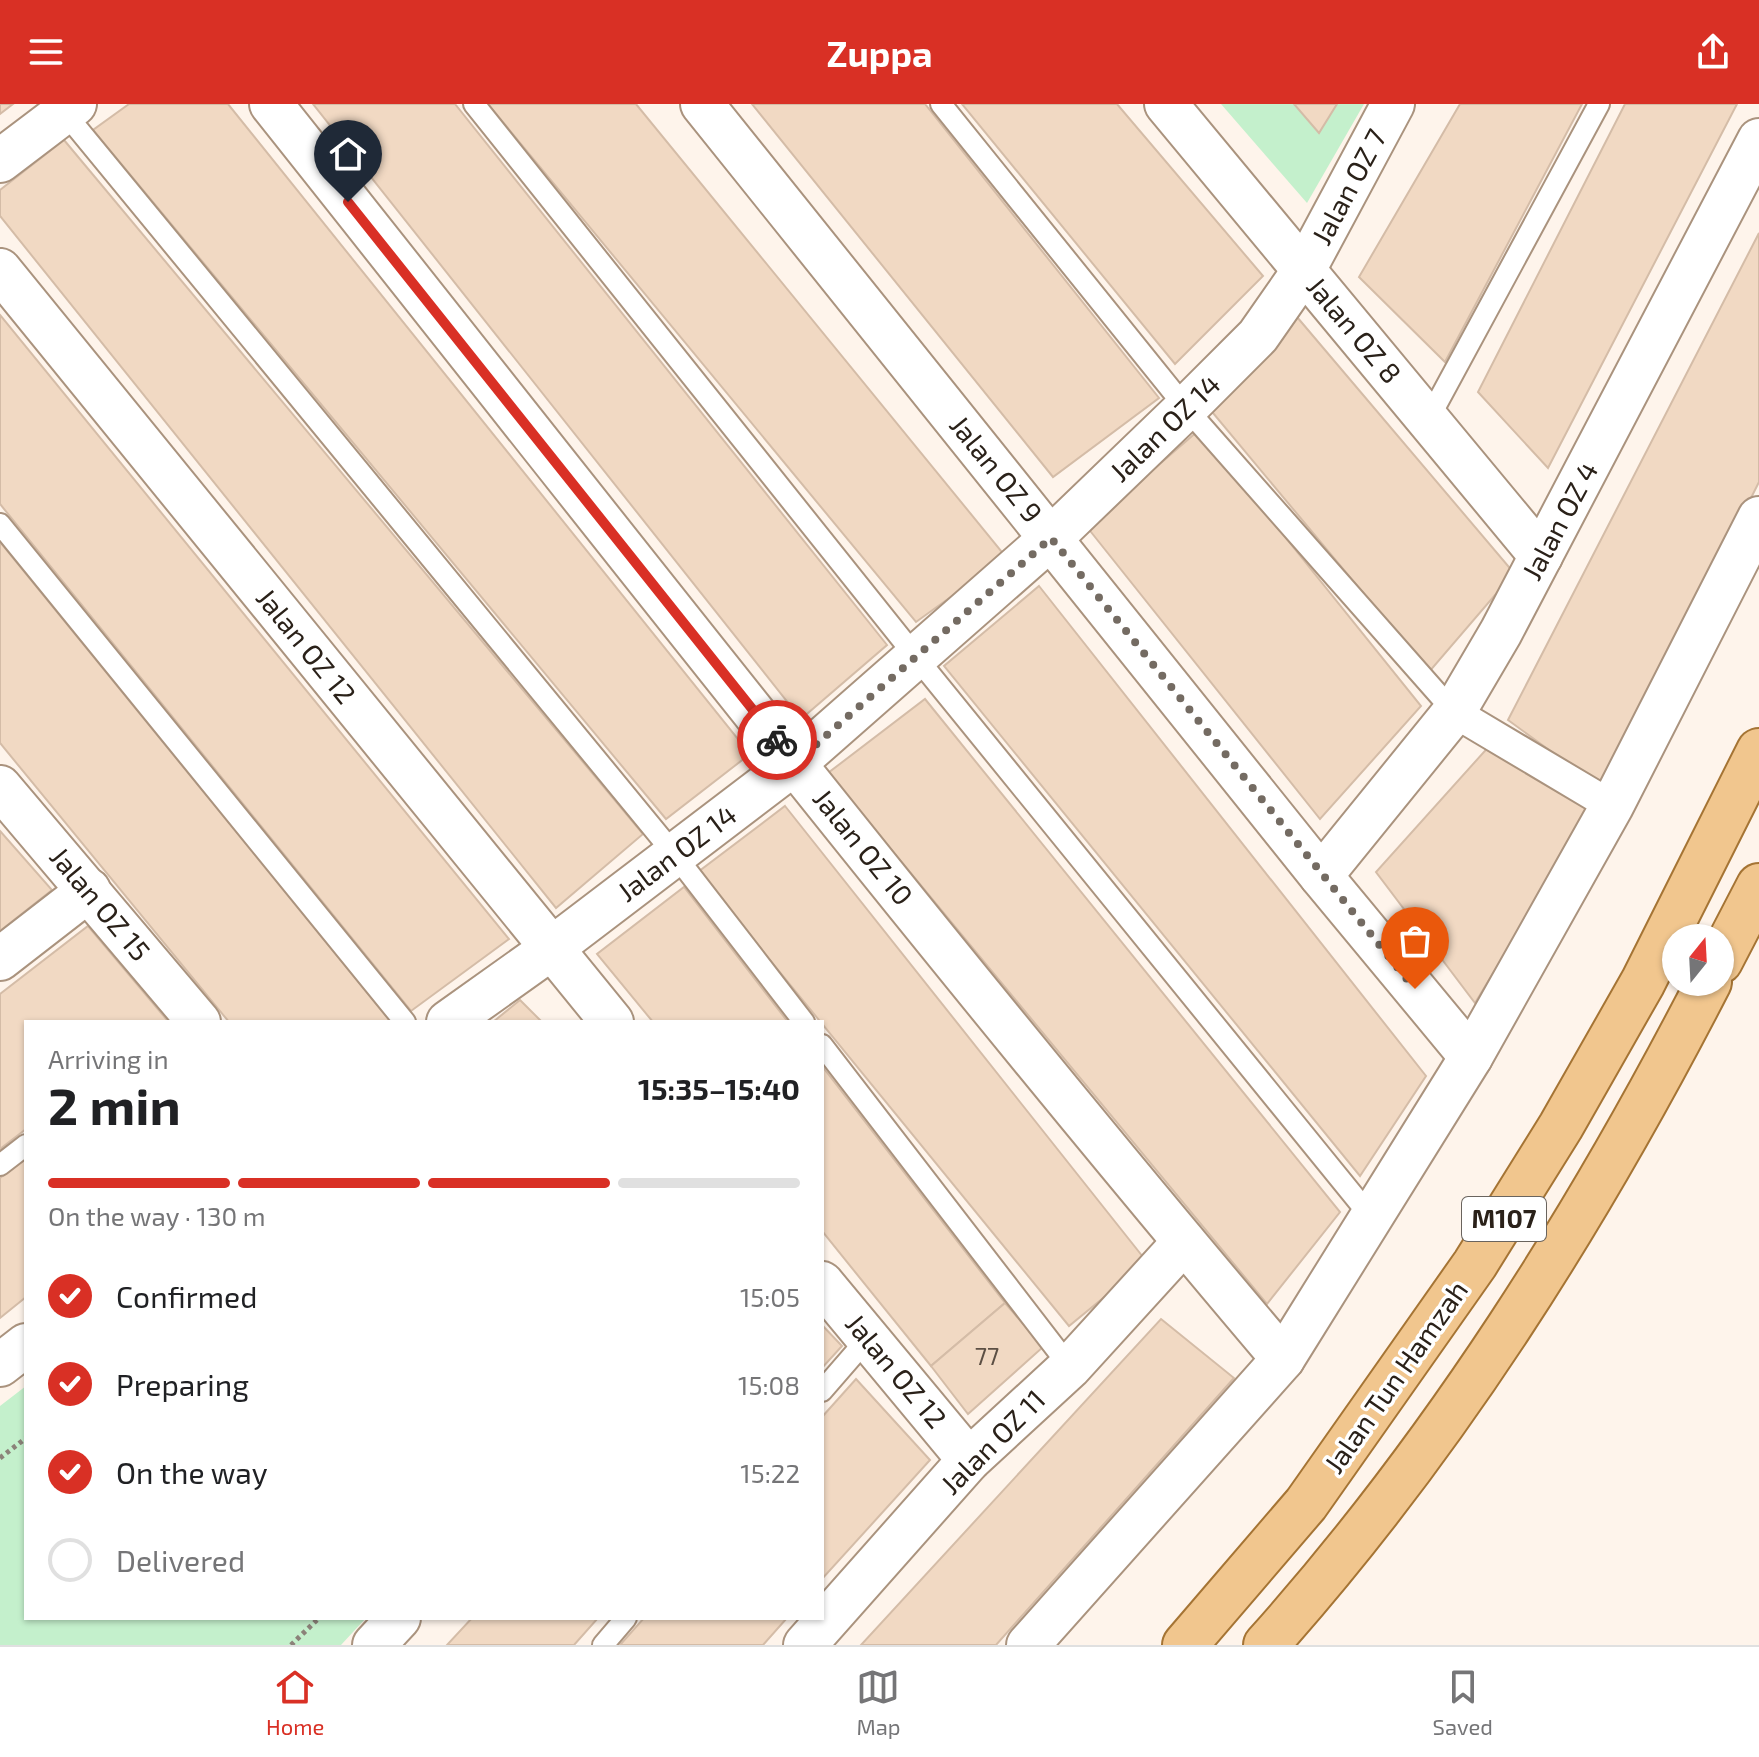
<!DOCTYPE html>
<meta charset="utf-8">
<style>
:root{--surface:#fff;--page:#f6f6f6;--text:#202124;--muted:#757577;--line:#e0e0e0;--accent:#d93025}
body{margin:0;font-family:"Exo 2",sans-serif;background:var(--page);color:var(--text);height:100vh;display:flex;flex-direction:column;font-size:30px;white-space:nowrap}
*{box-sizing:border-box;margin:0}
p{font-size:26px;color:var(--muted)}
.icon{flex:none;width:44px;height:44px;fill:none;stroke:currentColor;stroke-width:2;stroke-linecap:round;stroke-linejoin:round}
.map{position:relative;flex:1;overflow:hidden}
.sheet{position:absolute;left:24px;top:916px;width:800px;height:600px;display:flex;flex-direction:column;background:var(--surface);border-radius:0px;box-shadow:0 2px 6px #0004}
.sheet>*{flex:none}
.needle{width:52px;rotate:18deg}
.fabs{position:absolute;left:1662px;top:820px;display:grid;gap:16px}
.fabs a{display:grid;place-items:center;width:72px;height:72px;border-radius:50%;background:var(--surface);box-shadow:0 2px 6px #0004;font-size:40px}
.pin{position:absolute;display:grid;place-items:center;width:68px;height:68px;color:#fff;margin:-82px -34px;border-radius:50% 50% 50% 0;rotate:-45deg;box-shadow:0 0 8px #0007}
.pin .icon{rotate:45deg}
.courier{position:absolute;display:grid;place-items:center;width:80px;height:80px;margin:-40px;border:6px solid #d93025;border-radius:50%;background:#fff;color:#222;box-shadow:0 2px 10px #0007}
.summary em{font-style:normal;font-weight:700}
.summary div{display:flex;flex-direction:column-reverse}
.summary{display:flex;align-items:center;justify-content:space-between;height:136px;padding:0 24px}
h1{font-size:52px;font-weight:700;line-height:60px}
.bar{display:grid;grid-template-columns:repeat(4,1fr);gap:12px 8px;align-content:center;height:96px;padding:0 24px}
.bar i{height:10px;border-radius:6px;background:var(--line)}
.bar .active{background:var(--accent)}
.bar p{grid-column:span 4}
ol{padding:0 24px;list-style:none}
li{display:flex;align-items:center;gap:24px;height:88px}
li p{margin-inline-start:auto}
li .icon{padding:8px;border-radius:50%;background:var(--accent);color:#fff;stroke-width:4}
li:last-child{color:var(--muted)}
li i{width:44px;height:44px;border:4px solid var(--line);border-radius:50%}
header{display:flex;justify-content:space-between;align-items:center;height:104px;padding:0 24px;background:var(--accent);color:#fff;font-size:36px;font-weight:700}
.tabs{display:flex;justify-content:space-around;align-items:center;height:112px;border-top:2px solid var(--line);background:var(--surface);font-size:22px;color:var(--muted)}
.tabs a{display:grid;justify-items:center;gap:4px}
.tabs .active{color:var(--accent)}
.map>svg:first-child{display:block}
</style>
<header><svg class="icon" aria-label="menu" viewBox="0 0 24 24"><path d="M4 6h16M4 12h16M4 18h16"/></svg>Zuppa<svg class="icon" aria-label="share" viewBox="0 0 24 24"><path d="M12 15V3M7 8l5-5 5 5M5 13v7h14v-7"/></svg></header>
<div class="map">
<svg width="1759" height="1541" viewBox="0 0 1759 1541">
<rect width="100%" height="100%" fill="#fef4eb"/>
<g fill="#c4f0cc">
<path d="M1221,0H1364L1307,99Z"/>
<path d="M26,1282V1514H366L341,1541H0V1302Z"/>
</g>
<g fill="#f1d9c3" stroke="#d4bca7" stroke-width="2">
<path d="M0,0H13L0,10Z"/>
<path d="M129,0H228L750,650L666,715L93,26Z"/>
<path d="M313,0H455L887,541L801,615Z"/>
<path d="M488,0H636L1006,453L916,518Z"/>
<path d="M752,0H925L1159,294L1053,373Z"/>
<path d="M962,0H1117L1263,172L1175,260Z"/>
<path d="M1294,0H1337L1319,29Z"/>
<path d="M1460,0H1582L1445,258L1359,173Z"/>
<path d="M1625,0H1737L1548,364L1478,288Z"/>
<path d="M64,36L643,730L556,804L0,112V86Z"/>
<path d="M1759,129V378L1604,686L1508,616Z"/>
<path d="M0,211L509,835L411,907L0,400Z"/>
<path d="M1297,213L1514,469L1429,568L1208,303Z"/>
<path d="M1199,326L1421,602L1320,715L1087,423Z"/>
<path d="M0,438L391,918H229L0,639Z"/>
<path d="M1039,482L1426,972L1360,1072L944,562Z"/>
<path d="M925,595L1340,1108L1267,1200L828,669Z"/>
<path d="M1492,639L1595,701L1475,899L1376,768Z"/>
<path d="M785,702L1147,1158L1069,1222L698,768Z"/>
<path d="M0,727L52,786L0,827Z"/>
<path d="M684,783L788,918H653L597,850Z"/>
<path d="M88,822L167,916L164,918H26V1025L0,1045V890Z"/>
<path d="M520,896L542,918H493Z"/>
<path d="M822,962L1005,1199L931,1262L822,1127Z"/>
<path d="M26,1054V1193L0,1214V1074Z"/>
<path d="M1005,1199L1043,1243L968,1310L931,1262Z"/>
<path d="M1161,1215L1234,1274L996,1541H861Z"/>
<path d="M822,1221L842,1242L822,1264Z"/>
<path d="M856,1275L930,1356L822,1475V1313Z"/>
<path d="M472,1514H598L574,1541H447Z"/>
<path d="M644,1514H787L763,1541H620Z"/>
</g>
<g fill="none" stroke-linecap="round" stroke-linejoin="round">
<defs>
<g id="service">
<path d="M474,0L916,553L1371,1113"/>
<path d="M941,0L1186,304L1454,608"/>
<path d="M64,8L675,751L804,918"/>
<path d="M1428,316L1599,0"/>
<path d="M0,420L405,918"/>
<path d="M822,941L1070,1263"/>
<path d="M0,1061L26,1041"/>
<path d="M822,1287L868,1234"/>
<path d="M603,1541L626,1514"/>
</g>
<path id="pedestrian" d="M1454,608L1612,702"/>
<g id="minor">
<path d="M271,0C605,420 935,845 1283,1255"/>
<path d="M702,0L1321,772L1471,953"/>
<path d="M1166,0L1541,452"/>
<path d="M0,57L75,0"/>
<path d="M0,166L612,918"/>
<path d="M0,683L199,918"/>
<path d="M1321,772L1454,608L1501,528L1759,36"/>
<path d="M0,855L89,786"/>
<path d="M448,918L552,844L795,659L1051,434L1186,304L1258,232L1304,166L1393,0"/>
<path d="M822,1179L969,1356"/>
<path d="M0,1261L26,1241"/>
<path d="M374,1541L399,1514"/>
<path d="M805,1541L969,1356L1070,1263L1184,1138"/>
<path d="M1028,1541L1283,1255L1471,953L1612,702L1759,414"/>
</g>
<g id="primary">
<path d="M1720,857L1759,782"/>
<path d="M1185,1541L1306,1400L1475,1160L1561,1022L1643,878L1759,647"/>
<path d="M1266,1541C1444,1342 1587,1115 1709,878"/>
</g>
</defs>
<use href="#service" stroke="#aa937e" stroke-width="24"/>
<use href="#pedestrian" stroke="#aa937e" stroke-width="34"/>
<use href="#minor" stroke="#aa937e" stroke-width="46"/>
<use href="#primary" stroke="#a57434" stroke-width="48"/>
<g stroke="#8b8279" stroke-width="5" stroke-dasharray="4 4" stroke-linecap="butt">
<path d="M0,1354L26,1334"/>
<path d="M291,1541L319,1514"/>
</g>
<use href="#service" stroke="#fff" stroke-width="20"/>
<use href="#pedestrian" stroke="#fff" stroke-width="30"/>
<use href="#minor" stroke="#fff" stroke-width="42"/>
<use href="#primary" stroke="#f1c68e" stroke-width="44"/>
</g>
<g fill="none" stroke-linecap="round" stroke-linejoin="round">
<path stroke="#746b62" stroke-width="8" stroke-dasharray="0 14.4" d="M777,636L795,659L1051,434L1415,885"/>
<path stroke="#d93025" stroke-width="10" d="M348,98L777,636"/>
</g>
<g text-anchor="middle" stroke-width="7" stroke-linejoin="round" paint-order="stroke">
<g font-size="24" fill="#5c4f44">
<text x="987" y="1261">77</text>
</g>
<rect fill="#fff" stroke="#6a645e" stroke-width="2" x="1462" y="1093" width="84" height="44" rx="6"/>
<g font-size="26" font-weight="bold" fill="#2a2119">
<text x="1504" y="1124">M107</text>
</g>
<g font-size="28" fill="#2a2119" stroke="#fff">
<text transform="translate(1349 83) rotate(-62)" y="10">Jalan OZ 7</text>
<text transform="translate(1354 226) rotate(50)" y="10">Jalan OZ 8</text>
<text transform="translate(1165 324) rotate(-44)" y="10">Jalan OZ 14</text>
<text transform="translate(996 365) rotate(51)" y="10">Jalan OZ 9</text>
<text transform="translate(1560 417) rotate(-62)" y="10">Jalan OZ 4</text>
<text transform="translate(306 542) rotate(51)" y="10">Jalan OZ 12</text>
<text transform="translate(863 743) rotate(51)" y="10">Jalan OZ 10</text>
<text transform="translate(677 749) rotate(-37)" y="10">Jalan OZ 14</text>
<text transform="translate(100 800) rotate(50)" y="10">Jalan OZ 15</text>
<text transform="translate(896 1267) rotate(50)" y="10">Jalan OZ 12</text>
<text transform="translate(1396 1273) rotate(-55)" y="10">Jalan Tun Hamzah</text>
<text transform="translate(993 1338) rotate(-45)" y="10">Jalan OZ 11</text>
</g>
</g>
</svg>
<div class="fabs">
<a><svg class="needle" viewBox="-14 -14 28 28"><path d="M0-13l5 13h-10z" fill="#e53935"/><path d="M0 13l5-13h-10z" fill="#757577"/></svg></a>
</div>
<div class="pin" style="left:1415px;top:885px;background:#ea580c"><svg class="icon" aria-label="bag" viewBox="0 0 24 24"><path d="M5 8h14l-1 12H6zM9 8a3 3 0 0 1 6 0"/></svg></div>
<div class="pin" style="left:348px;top:98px;background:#1f2937"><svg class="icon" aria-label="home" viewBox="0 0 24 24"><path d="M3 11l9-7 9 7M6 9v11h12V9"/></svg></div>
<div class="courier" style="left:777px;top:636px"><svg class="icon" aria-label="bike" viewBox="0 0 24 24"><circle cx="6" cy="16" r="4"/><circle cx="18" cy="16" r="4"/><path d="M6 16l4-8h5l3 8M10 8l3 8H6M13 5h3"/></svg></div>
<section class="sheet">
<div class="summary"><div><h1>2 min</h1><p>Arriving in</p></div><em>15:35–15:40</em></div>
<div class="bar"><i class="active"></i><i class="active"></i><i class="active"></i><i></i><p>On the way · 130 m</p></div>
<ol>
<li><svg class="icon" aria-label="check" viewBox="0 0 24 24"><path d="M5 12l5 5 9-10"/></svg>Confirmed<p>15:05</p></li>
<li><svg class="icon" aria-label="check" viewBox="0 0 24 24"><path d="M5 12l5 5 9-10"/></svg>Preparing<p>15:08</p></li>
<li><svg class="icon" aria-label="check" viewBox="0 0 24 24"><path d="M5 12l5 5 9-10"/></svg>On the way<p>15:22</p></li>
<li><i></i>Delivered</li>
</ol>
</section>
</div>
<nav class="tabs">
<a class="active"><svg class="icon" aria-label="home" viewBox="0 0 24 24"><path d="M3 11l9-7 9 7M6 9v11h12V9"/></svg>Home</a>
<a><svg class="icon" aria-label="map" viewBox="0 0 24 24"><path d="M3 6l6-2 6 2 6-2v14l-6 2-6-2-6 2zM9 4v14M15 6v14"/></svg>Map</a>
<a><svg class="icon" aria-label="saved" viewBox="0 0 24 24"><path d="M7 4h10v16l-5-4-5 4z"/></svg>Saved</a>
</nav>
